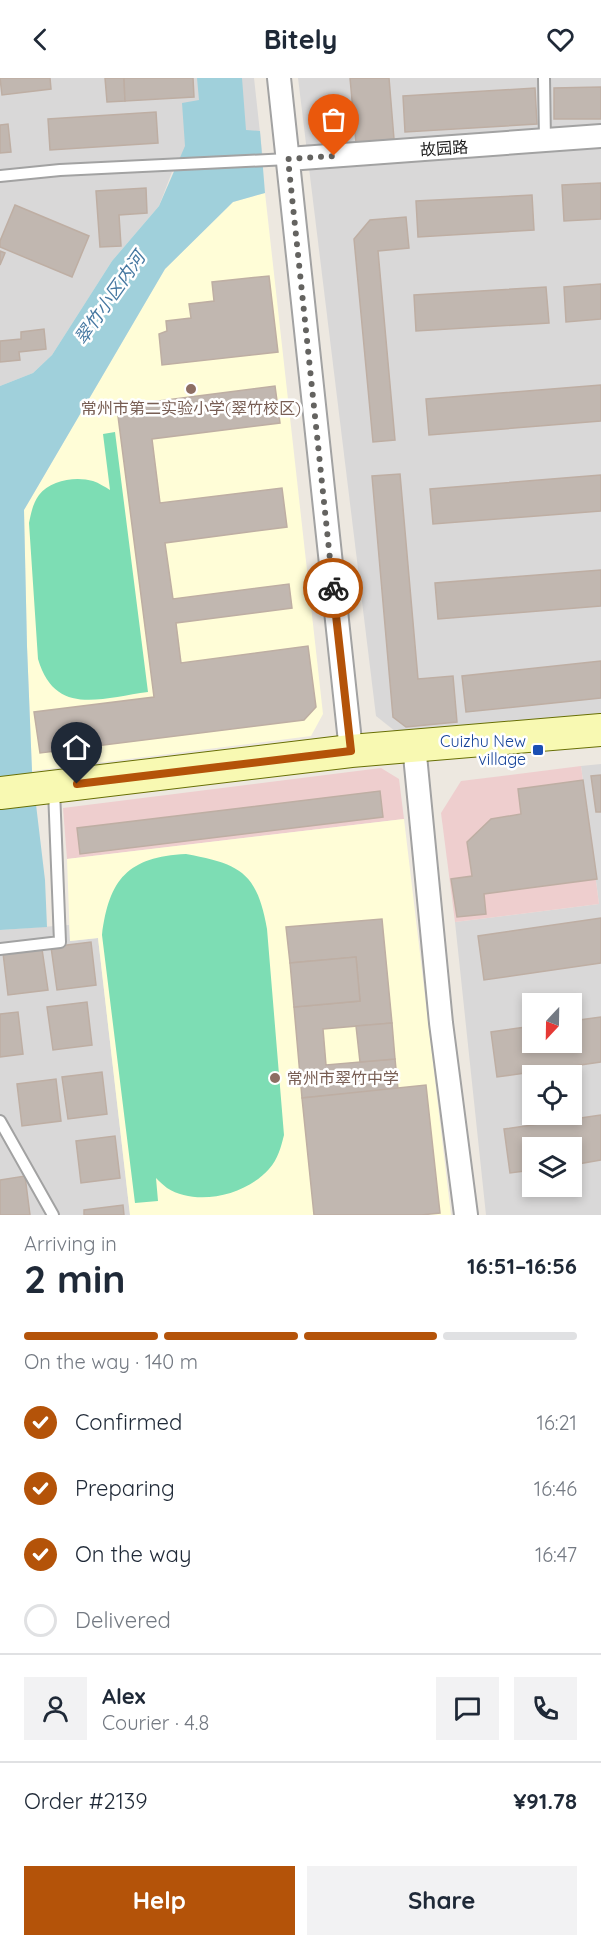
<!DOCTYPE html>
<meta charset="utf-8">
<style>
:root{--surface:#fff;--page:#f2f2f3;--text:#1f2937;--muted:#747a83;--line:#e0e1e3;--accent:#b45309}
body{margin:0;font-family:Quicksand,"Noto Sans SC",sans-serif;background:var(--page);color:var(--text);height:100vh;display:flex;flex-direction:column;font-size:22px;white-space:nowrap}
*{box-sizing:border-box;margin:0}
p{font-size:20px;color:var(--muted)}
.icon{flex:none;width:33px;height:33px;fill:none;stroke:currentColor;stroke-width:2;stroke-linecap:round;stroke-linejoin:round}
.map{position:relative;height:1137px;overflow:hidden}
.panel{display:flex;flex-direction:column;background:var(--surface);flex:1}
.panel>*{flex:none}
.needle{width:39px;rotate:202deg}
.controls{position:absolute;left:522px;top:915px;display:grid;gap:12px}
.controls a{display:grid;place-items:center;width:60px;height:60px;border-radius:0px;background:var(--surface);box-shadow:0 3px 9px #0003;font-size:30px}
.pin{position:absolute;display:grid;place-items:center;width:51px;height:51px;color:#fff;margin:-62px -26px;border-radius:50% 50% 50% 0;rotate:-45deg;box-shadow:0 0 6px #0007}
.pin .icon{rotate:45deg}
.courier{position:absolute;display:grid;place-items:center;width:60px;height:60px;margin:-30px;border:4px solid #b45309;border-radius:50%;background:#fff;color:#222;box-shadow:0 2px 8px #0007}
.headline em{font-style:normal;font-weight:800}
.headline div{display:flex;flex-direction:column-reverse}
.headline{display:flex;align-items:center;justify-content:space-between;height:102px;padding:0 24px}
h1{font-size:39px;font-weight:800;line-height:45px}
.bar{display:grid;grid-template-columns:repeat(4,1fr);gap:9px 6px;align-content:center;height:72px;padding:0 24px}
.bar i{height:8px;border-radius:4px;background:var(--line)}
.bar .on{background:var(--accent)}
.bar p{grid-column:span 4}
.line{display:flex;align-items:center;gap:15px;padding:0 24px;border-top:2px solid var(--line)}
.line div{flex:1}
.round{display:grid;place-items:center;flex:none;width:63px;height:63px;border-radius:0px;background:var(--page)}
ol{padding:0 24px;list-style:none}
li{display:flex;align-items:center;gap:18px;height:66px}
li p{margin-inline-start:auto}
li .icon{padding:6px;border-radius:50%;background:var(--accent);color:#fff;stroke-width:4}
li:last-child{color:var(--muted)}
li i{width:33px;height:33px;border:3px solid var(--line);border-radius:50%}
.cta{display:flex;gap:12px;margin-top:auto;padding:12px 24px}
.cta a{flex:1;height:69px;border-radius:0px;background:var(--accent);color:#fff;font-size:24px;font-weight:800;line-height:69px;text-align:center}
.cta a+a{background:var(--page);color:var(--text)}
header{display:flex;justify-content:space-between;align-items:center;height:78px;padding:0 24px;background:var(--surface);font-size:27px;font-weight:800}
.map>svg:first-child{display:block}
</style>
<header><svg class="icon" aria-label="back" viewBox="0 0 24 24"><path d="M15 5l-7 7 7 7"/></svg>Bitely<svg class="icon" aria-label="heart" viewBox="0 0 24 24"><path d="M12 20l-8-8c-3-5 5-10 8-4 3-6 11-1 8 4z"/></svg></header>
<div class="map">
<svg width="601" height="1137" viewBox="0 0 601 1137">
<rect width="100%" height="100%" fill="#ede8e0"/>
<g fill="#d9d8d8" fill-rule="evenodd">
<path d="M0,0H254L263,82L172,94L159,128L112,183L52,277L33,295L0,308Z"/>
<path d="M298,0H601V638L405,661L376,638Z"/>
<path d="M601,686V1137H486L455,844L599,826L581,688ZM532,926H572V964H532ZM532,998H572V1036H532ZM532,1070H572V1108H532Z"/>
<path d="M69,847L70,863L98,860L130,1137H0V852Z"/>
</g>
<g fill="#eecece">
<path d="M581,688L599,826L455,844L441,735L461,703Z"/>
<path d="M381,690L399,701L404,741L67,781L63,730Z"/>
</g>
<g fill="#fffdd7">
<path d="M265,115L323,636L311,658L32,693L27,568L24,432L165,191L233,124Z"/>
<path d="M404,741L451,1137H130L98,860L70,863L67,781Z"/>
</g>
<g fill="#7dddb4">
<path d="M115,354L148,614C101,620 55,639 38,581L29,445C31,435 33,425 39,417C50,402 76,398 93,403C99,405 105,409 110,412L103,356Z"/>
<path d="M186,776C240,786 257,794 267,851L284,1057C281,1069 278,1081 269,1091C246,1117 197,1129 167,1110C163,1107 159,1103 156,1100L158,1123L135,1125L102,857C109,801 128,779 186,776Z"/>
</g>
<path fill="#a0d0db" d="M197,0H242L246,52L260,53L265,115L233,124L165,191L24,432L27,568L32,693L45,802L47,849L0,852V308L33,295L52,277L112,183L159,128L185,68L182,25L199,22Z"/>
<g fill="#c1b7b0" stroke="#beaea3" stroke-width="1.5">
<path d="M0,0H50L51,11L2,17Z"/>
<path d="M105,0H124L125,23L107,24Z"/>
<path d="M124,0H193L194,19L125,23Z"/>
<path d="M350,0H389L394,61L356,65Z"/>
<path d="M601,9V41H554V10Z"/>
<path d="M535,10L537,46L405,54L403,18Z"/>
<path d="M156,34L158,65L50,72L48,41Z"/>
<path d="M8,46L11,74L0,75V47Z"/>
<path d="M601,105V141L564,143L562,107Z"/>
<path d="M146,110L147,135L119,137L121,168L100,169L96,113Z"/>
<path d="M532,117L534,152L418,159L416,123Z"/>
<path d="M15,127L89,158L72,199L0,169V163Z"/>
<path d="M406,139L409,170L378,173L395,362L373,364L354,161L370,142Z"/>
<path d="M0,173L5,175L0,187Z"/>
<path d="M269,198L278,274L162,287L159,256L167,253L166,243L191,240L189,226L214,223L212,204Z"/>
<path d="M601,206V241L566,244L564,209Z"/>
<path d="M546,209L549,245L416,253L414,217Z"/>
<path d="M44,251L46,271L19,274L20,282L0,284V263L21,261V254Z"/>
<path d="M601,307V343L429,357L426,321Z"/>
<path d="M275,308L280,345L152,361L160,425L282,410L287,449L165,465L173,521L289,506L292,530L176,545L181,585L308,568L316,629L304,642L40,675L34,634L154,619L118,338L129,336L128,327Z"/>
<path d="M400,396L418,601L453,598L457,644L406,649L393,639L372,398Z"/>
<path d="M601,397V433L433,446L430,411Z"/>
<path d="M601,492V528L438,541L435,505Z"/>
<path d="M601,583V620L466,634L462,598Z"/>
<path d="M601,697V734H596L591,698Z"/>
<path d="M583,702L597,801L484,816L486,836L457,839L451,801L472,798L467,764L491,741L521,736L518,711Z"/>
<path d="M380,713L383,739L80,776L77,750Z"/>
<path d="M601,840V885L484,902L478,858Z"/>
<path d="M382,841L392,945L323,951L326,987L395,981L398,1011L302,1020L294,929L360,923L356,879L290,885L286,849Z"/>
<path d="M91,864L96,907L57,912L51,869Z"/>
<path d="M42,871L48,912L8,917L3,875Z"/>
<path d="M356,879L360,923L294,929L290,885Z"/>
<path d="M87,924L92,967L53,972L47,929Z"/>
<path d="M18,934L23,976L0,979V936Z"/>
<path d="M601,939V984L497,999L491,954L532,948V964H572V943Z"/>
<path d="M392,945L395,981L360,984L356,948Z"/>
<path d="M102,994L107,1036L68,1041L62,999Z"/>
<path d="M56,1001L61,1043L22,1048L17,1006Z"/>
<path d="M426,1007L440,1135L421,1137H314L302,1020Z"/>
<path d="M601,1037V1082L572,1087V1070H532V1092L510,1095L504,1051Z"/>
<path d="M115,1058L120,1100L81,1105L76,1063Z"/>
<path d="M25,1098L30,1137H0V1102Z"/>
<path d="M123,1127L124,1137H84V1132Z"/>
</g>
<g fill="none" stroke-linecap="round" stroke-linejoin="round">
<defs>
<g id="service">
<path d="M544,0L545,62"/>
<path d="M0,98L60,92L288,81"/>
<path d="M0,871L60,864L54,712"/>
<path d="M0,1043L53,1137"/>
</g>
<g id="minor">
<path d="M279,0L351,673"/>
<path d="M288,81L601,58"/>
<path d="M414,667L441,945L466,1137"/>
</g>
<path id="secondary" d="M0,715L351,673L601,652"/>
</defs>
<use href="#service" stroke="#a2a2a2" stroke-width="14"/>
<use href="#minor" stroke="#a2a2a2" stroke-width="26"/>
<use href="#secondary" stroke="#686f05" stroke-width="34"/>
<use href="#service" stroke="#fff" stroke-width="10"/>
<use href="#minor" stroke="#fff" stroke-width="22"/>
<use href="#secondary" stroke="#f8f9b2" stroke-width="32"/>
</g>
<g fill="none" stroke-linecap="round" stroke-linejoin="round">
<path stroke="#646360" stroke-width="6" stroke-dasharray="0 10.8" d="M333,510L288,81L334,78"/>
<path stroke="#b45309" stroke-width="8" d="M77,706L351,673L333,510"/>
</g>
<g fill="#8d6e63" stroke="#fff" stroke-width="2">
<circle cx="191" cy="311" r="6"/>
<circle cx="275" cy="1000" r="6"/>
</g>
<rect fill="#1a4fb4" stroke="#fff" stroke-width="2" x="532" y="666" width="12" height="12" rx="3"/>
<g text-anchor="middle" stroke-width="5" stroke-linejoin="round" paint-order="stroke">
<g font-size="16" fill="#1b1b1b" stroke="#fff">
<text transform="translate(444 70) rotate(-4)" y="6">故园路</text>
</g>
<g font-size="16" fill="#785e54" stroke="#fff">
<text x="191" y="336">常州市第二实验小学(翠竹校区)</text>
<text x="287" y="1006" text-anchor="start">常州市翠竹中学</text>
</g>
<g font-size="16" fill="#164399" stroke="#fff" text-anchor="end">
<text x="526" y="669">Cuizhu New<tspan x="526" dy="18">village</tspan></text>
</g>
<g font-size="18" font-style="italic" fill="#4678a1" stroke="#fff">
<text transform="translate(110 220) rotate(-55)" y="6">翠竹小区内河</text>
</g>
</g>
</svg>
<div class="controls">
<a><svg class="needle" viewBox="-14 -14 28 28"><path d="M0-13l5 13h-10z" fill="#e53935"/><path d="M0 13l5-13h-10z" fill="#747a83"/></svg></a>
<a><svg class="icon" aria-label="locate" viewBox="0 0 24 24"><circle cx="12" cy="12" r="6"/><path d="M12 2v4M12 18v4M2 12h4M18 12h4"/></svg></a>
<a><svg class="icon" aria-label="layers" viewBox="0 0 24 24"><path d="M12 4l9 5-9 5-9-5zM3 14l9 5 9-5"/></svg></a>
</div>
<div class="pin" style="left:334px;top:78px;background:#ea580c"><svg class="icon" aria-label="bag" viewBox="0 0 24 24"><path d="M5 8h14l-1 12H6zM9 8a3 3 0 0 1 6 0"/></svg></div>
<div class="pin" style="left:77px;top:706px;background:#1f2937"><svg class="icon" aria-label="home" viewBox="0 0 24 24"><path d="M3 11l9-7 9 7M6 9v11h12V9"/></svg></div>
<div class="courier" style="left:333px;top:510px"><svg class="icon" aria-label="bike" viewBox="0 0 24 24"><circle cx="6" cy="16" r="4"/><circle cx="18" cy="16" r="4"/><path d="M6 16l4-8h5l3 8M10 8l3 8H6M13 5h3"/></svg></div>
</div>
<section class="panel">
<div class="headline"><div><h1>2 min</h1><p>Arriving in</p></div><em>16:51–16:56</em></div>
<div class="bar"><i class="on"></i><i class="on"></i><i class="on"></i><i></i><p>On the way · 140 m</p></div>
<ol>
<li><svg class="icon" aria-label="check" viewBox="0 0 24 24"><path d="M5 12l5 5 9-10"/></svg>Confirmed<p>16:21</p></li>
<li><svg class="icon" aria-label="check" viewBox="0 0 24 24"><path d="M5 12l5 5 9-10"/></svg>Preparing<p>16:46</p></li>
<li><svg class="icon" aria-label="check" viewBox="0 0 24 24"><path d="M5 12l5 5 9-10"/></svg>On the way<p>16:47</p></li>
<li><i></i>Delivered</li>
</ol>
<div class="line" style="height:108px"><a class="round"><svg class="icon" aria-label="person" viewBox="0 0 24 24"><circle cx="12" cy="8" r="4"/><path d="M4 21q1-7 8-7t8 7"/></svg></a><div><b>Alex</b><p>Courier · 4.8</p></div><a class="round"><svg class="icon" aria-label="chat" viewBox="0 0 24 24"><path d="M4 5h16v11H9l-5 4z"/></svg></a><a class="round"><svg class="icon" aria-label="phone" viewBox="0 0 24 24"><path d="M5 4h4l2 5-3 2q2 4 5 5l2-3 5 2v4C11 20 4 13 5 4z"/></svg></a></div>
<div class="line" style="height:78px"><div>Order #2139</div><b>¥91.78</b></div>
<div class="cta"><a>Help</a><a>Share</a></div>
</section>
